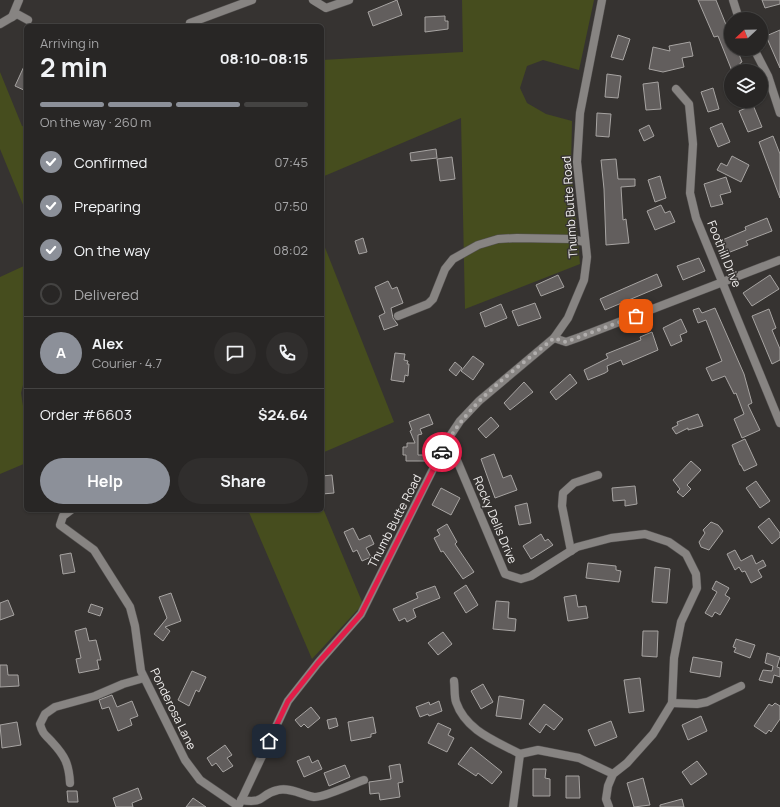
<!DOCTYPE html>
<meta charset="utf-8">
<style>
:root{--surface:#282625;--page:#302e2d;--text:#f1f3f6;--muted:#a5a5a7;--line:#444342;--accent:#8c9099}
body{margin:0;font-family:Manrope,sans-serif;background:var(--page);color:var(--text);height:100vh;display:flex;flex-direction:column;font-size:15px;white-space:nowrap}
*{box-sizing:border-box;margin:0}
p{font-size:13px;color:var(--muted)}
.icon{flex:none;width:22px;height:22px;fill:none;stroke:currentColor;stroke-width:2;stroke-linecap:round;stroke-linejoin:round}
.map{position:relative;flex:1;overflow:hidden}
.drawer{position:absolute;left:24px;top:24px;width:300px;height:488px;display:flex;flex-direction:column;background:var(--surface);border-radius:6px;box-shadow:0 1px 3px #0004,0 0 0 1px var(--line)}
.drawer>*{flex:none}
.needle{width:26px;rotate:248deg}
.controls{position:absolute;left:724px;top:12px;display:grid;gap:8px}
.controls a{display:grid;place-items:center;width:44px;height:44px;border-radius:50%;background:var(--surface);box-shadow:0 1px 3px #0004,0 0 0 1px var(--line);font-size:20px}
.pin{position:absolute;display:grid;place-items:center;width:34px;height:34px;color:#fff;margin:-17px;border-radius:8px;box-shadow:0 2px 6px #0006}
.courier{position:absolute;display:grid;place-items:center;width:40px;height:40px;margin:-20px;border:3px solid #e11d48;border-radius:50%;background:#fff;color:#222;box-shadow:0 1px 5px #0007}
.summary em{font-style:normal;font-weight:700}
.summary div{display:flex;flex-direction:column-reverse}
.summary{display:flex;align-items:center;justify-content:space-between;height:68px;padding:0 16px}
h1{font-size:26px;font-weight:700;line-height:30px}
.bar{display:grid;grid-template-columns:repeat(4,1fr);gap:6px 4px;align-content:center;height:48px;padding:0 16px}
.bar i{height:5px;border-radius:3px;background:var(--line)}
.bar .selected{background:var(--accent)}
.bar p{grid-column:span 4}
.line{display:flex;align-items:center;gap:10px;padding:0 16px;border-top:1px solid var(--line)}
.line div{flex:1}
.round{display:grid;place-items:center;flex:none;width:42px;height:42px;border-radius:21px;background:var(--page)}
ol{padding:0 16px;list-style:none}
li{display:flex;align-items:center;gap:12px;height:44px}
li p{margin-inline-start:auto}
li .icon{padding:4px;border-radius:50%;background:var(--accent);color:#fff;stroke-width:4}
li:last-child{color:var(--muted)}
li i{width:22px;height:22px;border:2px solid var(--line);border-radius:50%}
.primary-button{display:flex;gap:8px;margin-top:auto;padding:8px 16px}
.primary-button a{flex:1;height:46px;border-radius:24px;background:var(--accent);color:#fff;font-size:16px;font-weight:700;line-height:46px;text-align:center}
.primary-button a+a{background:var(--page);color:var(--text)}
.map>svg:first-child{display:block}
</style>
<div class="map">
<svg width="780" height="807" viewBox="0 0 780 807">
<rect width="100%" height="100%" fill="#363331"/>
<g fill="#464d1e">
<path d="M462,0H594L579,70L543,60L527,66L520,88L527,103L546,114L572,121L571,166L580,264L465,309L461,118L322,177V60L463,52Z"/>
<path d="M0,72L22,126L26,127V212L0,149Z"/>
<path d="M322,240L394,422L322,453Z"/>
<path d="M26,265V373L21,393L26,425V463L0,474V277Z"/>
<path d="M322,506L363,604L312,659L248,510H322Z"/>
</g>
<g fill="#625e5d" stroke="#a7a4a2">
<path d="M397,0L402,15L373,26L368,12Z"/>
<path d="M698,0H716L731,37V49H737L742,62L740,63L743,71H732L718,36L714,37Z"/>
<path d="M762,0H780V4L765,8Z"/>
<path d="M445,16V21H448V29L425,32V17Z"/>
<path d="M780,30V68L766,36Z"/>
<path d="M618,35L630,39L623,60L611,57Z"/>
<path d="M690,42L693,56L682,58L684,67L663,72L649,69L653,47L670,51L669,46Z"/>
<path d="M26,62V91L15,86Z"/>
<path d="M607,74L621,76L618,98L605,97Z"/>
<path d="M658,82L661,109L646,110L643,84Z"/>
<path d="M713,88L719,109L708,112L701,92Z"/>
<path d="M753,105L762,127L748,132L739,111Z"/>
<path d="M597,113L611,114L609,137L596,136Z"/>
<path d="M722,123L730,142L718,147L710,128Z"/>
<path d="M649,125L654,136L644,141L639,130Z"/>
<path d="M773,136L780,154V198L759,142Z"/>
<path d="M436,149L437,158L411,161L410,153Z"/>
<path d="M732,156L749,165L741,182L717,170L721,163L727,166Z"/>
<path d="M452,157L455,179L440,181L437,159Z"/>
<path d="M616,159L618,179H635V186L621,187L623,220L626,219L629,243L606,245L604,189L601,160Z"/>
<path d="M660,176L666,198L655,202L648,180Z"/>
<path d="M726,177L731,192L720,195L723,204L711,207L704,184Z"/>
<path d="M661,205L665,213L670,211L675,222L655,230L647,211Z"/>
<path d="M767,218L772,231L746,241L748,245L725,254L720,241L746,230L745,227Z"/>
<path d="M363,238L367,252L359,254L355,241Z"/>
<path d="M699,258L705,271L683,280L677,266Z"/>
<path d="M657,274L662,286L605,310L600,299Z"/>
<path d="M558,275L564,287L541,296L536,285Z"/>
<path d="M770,275L779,289L752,306L743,293Z"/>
<path d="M388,281L392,289L397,287L403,303L391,308L393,318L398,325L384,330L379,316L385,313L375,287Z"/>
<path d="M535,303L541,318L518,326L512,311Z"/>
<path d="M501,304L507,318L485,327L480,313Z"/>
<path d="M699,308L702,313L715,308L744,374L752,403L748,405L760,430L742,438L734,419L744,414L736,393L734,394L725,376L712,381L706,368L722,361L706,320L698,323L693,310Z"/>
<path d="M769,309L776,328L772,330L780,349V360L772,364L752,316Z"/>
<path d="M681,319L687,332L680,335L682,341L671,346L663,328Z"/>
<path d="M652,332L658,350L623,365L621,360L607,366L608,371L605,373L588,380L584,370L608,358L606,354L641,340L640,337Z"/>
<path d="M395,353L405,354L404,360L408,361L407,364H409L408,376L405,375L404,382L391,380Z"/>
<path d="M473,356L484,364L473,380L461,371Z"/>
<path d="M455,362L462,368L456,376L449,370Z"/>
<path d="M570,374L577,383L556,400L550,392Z"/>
<path d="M524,382L533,392L510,410L504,403Z"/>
<path d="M429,414L433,424L420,429L422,434L418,435V455H425V461H406V455H403V447H407V443H415L410,431L412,430L409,422Z"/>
<path d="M698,414L703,426L688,430V428L676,434L672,428L678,425L677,422Z"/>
<path d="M491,417L499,426L486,438L478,429Z"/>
<path d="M745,439L757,465L744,471L741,465H740L732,445Z"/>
<path d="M494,454L503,478L511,475L517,490L495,498L481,459Z"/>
<path d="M691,461L701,470L687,485L691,489L683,497L677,492L680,489L673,480Z"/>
<path d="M332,475L334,493L322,494V476Z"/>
<path d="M756,481L770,501L760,508L746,488Z"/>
<path d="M635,486L637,504L625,506V500L613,501L612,488Z"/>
<path d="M441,488L460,498L451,515L432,505Z"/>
<path d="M527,503L531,523L519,525L515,506Z"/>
<path d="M769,518L780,533V537L772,544L758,527Z"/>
<path d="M711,522L718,525L723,531L709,550L701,547L699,542L705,533L703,530Z"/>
<path d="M447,524L457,542L455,544L474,572L463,579L443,551L441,552L434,538L440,535L437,530Z"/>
<path d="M353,528L359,540L370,535L374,544L366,548L371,557L362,561L357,550L353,552L344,532Z"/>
<path d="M541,534L545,541L548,539L553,545L531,559L523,546Z"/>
<path d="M735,550L741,561L752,555L756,564L763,560L766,566L758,570L762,577L751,583L745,571L742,572L739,567L735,570L727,554Z"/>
<path d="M71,553L75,572L63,574L60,555Z"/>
<path d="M588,563L616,566V570L621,571L619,582L586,578Z"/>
<path d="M655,567L670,569L667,603L652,602Z"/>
<path d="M716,581L729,588L725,595L730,598L720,615L715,612L712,617L705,613L717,592L712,589Z"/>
<path d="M466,585L478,605L466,613L454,593Z"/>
<path d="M435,586L440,598L413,609L416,617L407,622L405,618L399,621L393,609L418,598L416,593Z"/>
<path d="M171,593L181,621L165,627L170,631L163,641L154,634L167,618L159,597Z"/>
<path d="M576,595L578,607L586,606L588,618L568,621L564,597Z"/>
<path d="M8,600L14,615L0,620V603Z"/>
<path d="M496,601L509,602L508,618L516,619L515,631L493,629Z"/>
<path d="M91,604L103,608L100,616L88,612Z"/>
<path d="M86,628L89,641L96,640L101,660H97L99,669L79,673L76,659L81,658L75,631Z"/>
<path d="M643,631H658L657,657L642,656Z"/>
<path d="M443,632L452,644L438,655L428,643Z"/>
<path d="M736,639L755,645L750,658L734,652L736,648L733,647Z"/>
<path d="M767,653L780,657L777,667L780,668V677L774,675L772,683L759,680L763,670L772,671L773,666L765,663Z"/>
<path d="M693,657L722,662L720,677L690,672Z"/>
<path d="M0,665H7L8,675H18L19,686L0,687Z"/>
<path d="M192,671L206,677L199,692L196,690L189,706L178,700Z"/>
<path d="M640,678L644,711L629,713L624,680Z"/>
<path d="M483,684L493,702L481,709L471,691Z"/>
<path d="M112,695L117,707L132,701L138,716L130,719L132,725L118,731L109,707L102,709L99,700Z"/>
<path d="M499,696L524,700L521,719L496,716Z"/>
<path d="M439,701L442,711L429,716L428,714L420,717L416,707L429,702L430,705Z"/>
<path d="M775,703L780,706V719L771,732L769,730L766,734L754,726L769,704L772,706Z"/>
<path d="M544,704L563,719L554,730L546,724L540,733L529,724Z"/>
<path d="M311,707L320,718L308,728L304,724L301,727L295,720Z"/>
<path d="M701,716L707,731L688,740L682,725Z"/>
<path d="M373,717L376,733L371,734V737L351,741L348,722Z"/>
<path d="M336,718L338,726L329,729L327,720Z"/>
<path d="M611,721L617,737L595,746L588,730Z"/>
<path d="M17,722L21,745L2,748L0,725Z"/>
<path d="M438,723L451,729L448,735L454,738L447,752L428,743Z"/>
<path d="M225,745L232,755L227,758L233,766L223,772L216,763L212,766L207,758Z"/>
<path d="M471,747L502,772L492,784L478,773L476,776L458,764Z"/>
<path d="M309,756L312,763L318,760L322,769L304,777L297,761Z"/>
<path d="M697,761L707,774L691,785L682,772Z"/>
<path d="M400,764L403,782L398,783L400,797L380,800L379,793L370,794L369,782L391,779L389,766Z"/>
<path d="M345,765L350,777L329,786L324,773Z"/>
<path d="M533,769H546L545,778L550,779V796H533Z"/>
<path d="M566,776H579L580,798H566Z"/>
<path d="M643,778L650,805L634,807L627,783Z"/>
<path d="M138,788L142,799L132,803L133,807H116L113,798Z"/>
<path d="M67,791H77L78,802H68Z"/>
<path d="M193,798L206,807H186Z"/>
<path d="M682,799L684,807H660V805Z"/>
</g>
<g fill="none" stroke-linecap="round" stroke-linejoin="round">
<defs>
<g id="minor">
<path d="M313,0L326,8L349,0"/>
<path d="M733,0L739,19"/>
<path d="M12,17L19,0"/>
<path d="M190,23L252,0"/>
<path d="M0,24L17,14L28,20"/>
<path d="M754,49L768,76L780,113"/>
<path d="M676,89L689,104L693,144L690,193L696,218L780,423"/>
<path d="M398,316L428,304L433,299L445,269L453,259L478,245L498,239L517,238L572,239L585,242"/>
<path d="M554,338L566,342L580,337L780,260"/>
<path d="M448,439L505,574L521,579L531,576L577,547L611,538L645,534L669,542L686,554L696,574L697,588L681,622L674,658L672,703L653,734L627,763L613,774L608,786L606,799L609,807"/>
<path d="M71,510L63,516L60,525L94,550L130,607L135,626L141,671L185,760L200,780L238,806"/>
<path d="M571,551L562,506L563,493L574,483L598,475"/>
<path d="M454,681C455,688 454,696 456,702C466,731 496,741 520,754"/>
<path d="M672,703L697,704L707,702L741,686"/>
<path d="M520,754L538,750L579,758L613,774"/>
<path d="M70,783C69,764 65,756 52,742C45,734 43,735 40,724L45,714L55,707L95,696L123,684L144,678"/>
<path d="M241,800C267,804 259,794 278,790C290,787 302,795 314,797C323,798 352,784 364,780"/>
<path d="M238,807L288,701L318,663L361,614L448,439L460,421L479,401L554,338L568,318L584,280L587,257L577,162L580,113L602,0"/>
<path d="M513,807L520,754"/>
</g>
</defs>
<use href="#minor" stroke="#545150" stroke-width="9"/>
<use href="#minor" stroke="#878482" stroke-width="8"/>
</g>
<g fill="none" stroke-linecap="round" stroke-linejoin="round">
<path stroke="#b0adac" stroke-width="4" stroke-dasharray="0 7.2" d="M442,452C466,403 513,372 554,338L566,342L636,316"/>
<path stroke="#e11d48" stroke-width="5" d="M269,741L288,701L318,663L361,614L442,452"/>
</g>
<g text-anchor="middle" stroke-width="3" stroke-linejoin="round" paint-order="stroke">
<g font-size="12" fill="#f1efee" stroke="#363331">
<text transform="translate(570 207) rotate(-94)" y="4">Thumb Butte Road</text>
<text transform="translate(724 254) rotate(68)" y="4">Foothill Drive</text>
<text transform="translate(495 520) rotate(67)" y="4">Rocky Dells Drive</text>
<text transform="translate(395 521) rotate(-63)" y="4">Thumb Butte Road</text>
<text transform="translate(173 709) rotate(64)" y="4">Ponderosa Lane</text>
</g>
</g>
</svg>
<div class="controls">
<a><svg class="needle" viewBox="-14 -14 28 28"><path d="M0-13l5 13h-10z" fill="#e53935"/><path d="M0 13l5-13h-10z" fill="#a5a5a7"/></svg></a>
<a><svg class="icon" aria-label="layers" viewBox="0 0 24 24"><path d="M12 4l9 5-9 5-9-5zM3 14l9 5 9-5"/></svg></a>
</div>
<div class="pin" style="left:636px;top:316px;background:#ea580c"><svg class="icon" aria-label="bag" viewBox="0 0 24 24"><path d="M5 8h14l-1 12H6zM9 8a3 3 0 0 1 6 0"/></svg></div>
<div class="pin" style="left:269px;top:741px;background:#1f2937"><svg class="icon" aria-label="home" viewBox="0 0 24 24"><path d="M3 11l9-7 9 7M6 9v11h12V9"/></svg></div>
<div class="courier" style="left:442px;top:452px"><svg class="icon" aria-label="car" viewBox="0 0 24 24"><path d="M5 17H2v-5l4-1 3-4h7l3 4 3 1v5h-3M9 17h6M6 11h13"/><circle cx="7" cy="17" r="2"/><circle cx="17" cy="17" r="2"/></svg></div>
<section class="drawer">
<div class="summary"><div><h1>2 min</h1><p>Arriving in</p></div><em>08:10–08:15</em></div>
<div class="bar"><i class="selected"></i><i class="selected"></i><i class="selected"></i><i></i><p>On the way · 260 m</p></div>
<ol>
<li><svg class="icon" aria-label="check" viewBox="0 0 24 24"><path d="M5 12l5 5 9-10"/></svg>Confirmed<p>07:45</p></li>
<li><svg class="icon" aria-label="check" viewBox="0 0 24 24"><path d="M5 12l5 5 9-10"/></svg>Preparing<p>07:50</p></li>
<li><svg class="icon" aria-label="check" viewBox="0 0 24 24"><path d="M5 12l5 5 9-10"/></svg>On the way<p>08:02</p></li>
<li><i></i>Delivered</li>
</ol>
<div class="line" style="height:72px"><b class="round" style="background:var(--accent);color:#fff">A</b><div><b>Alex</b><p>Courier · 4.7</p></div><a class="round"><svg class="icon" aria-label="chat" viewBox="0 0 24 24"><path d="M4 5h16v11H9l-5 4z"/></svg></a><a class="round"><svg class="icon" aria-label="phone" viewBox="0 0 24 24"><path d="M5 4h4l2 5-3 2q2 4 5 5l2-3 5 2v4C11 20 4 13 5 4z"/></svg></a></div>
<div class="line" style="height:52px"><div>Order #6603</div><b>$24.64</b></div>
<div class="primary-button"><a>Help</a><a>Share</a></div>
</section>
</div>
